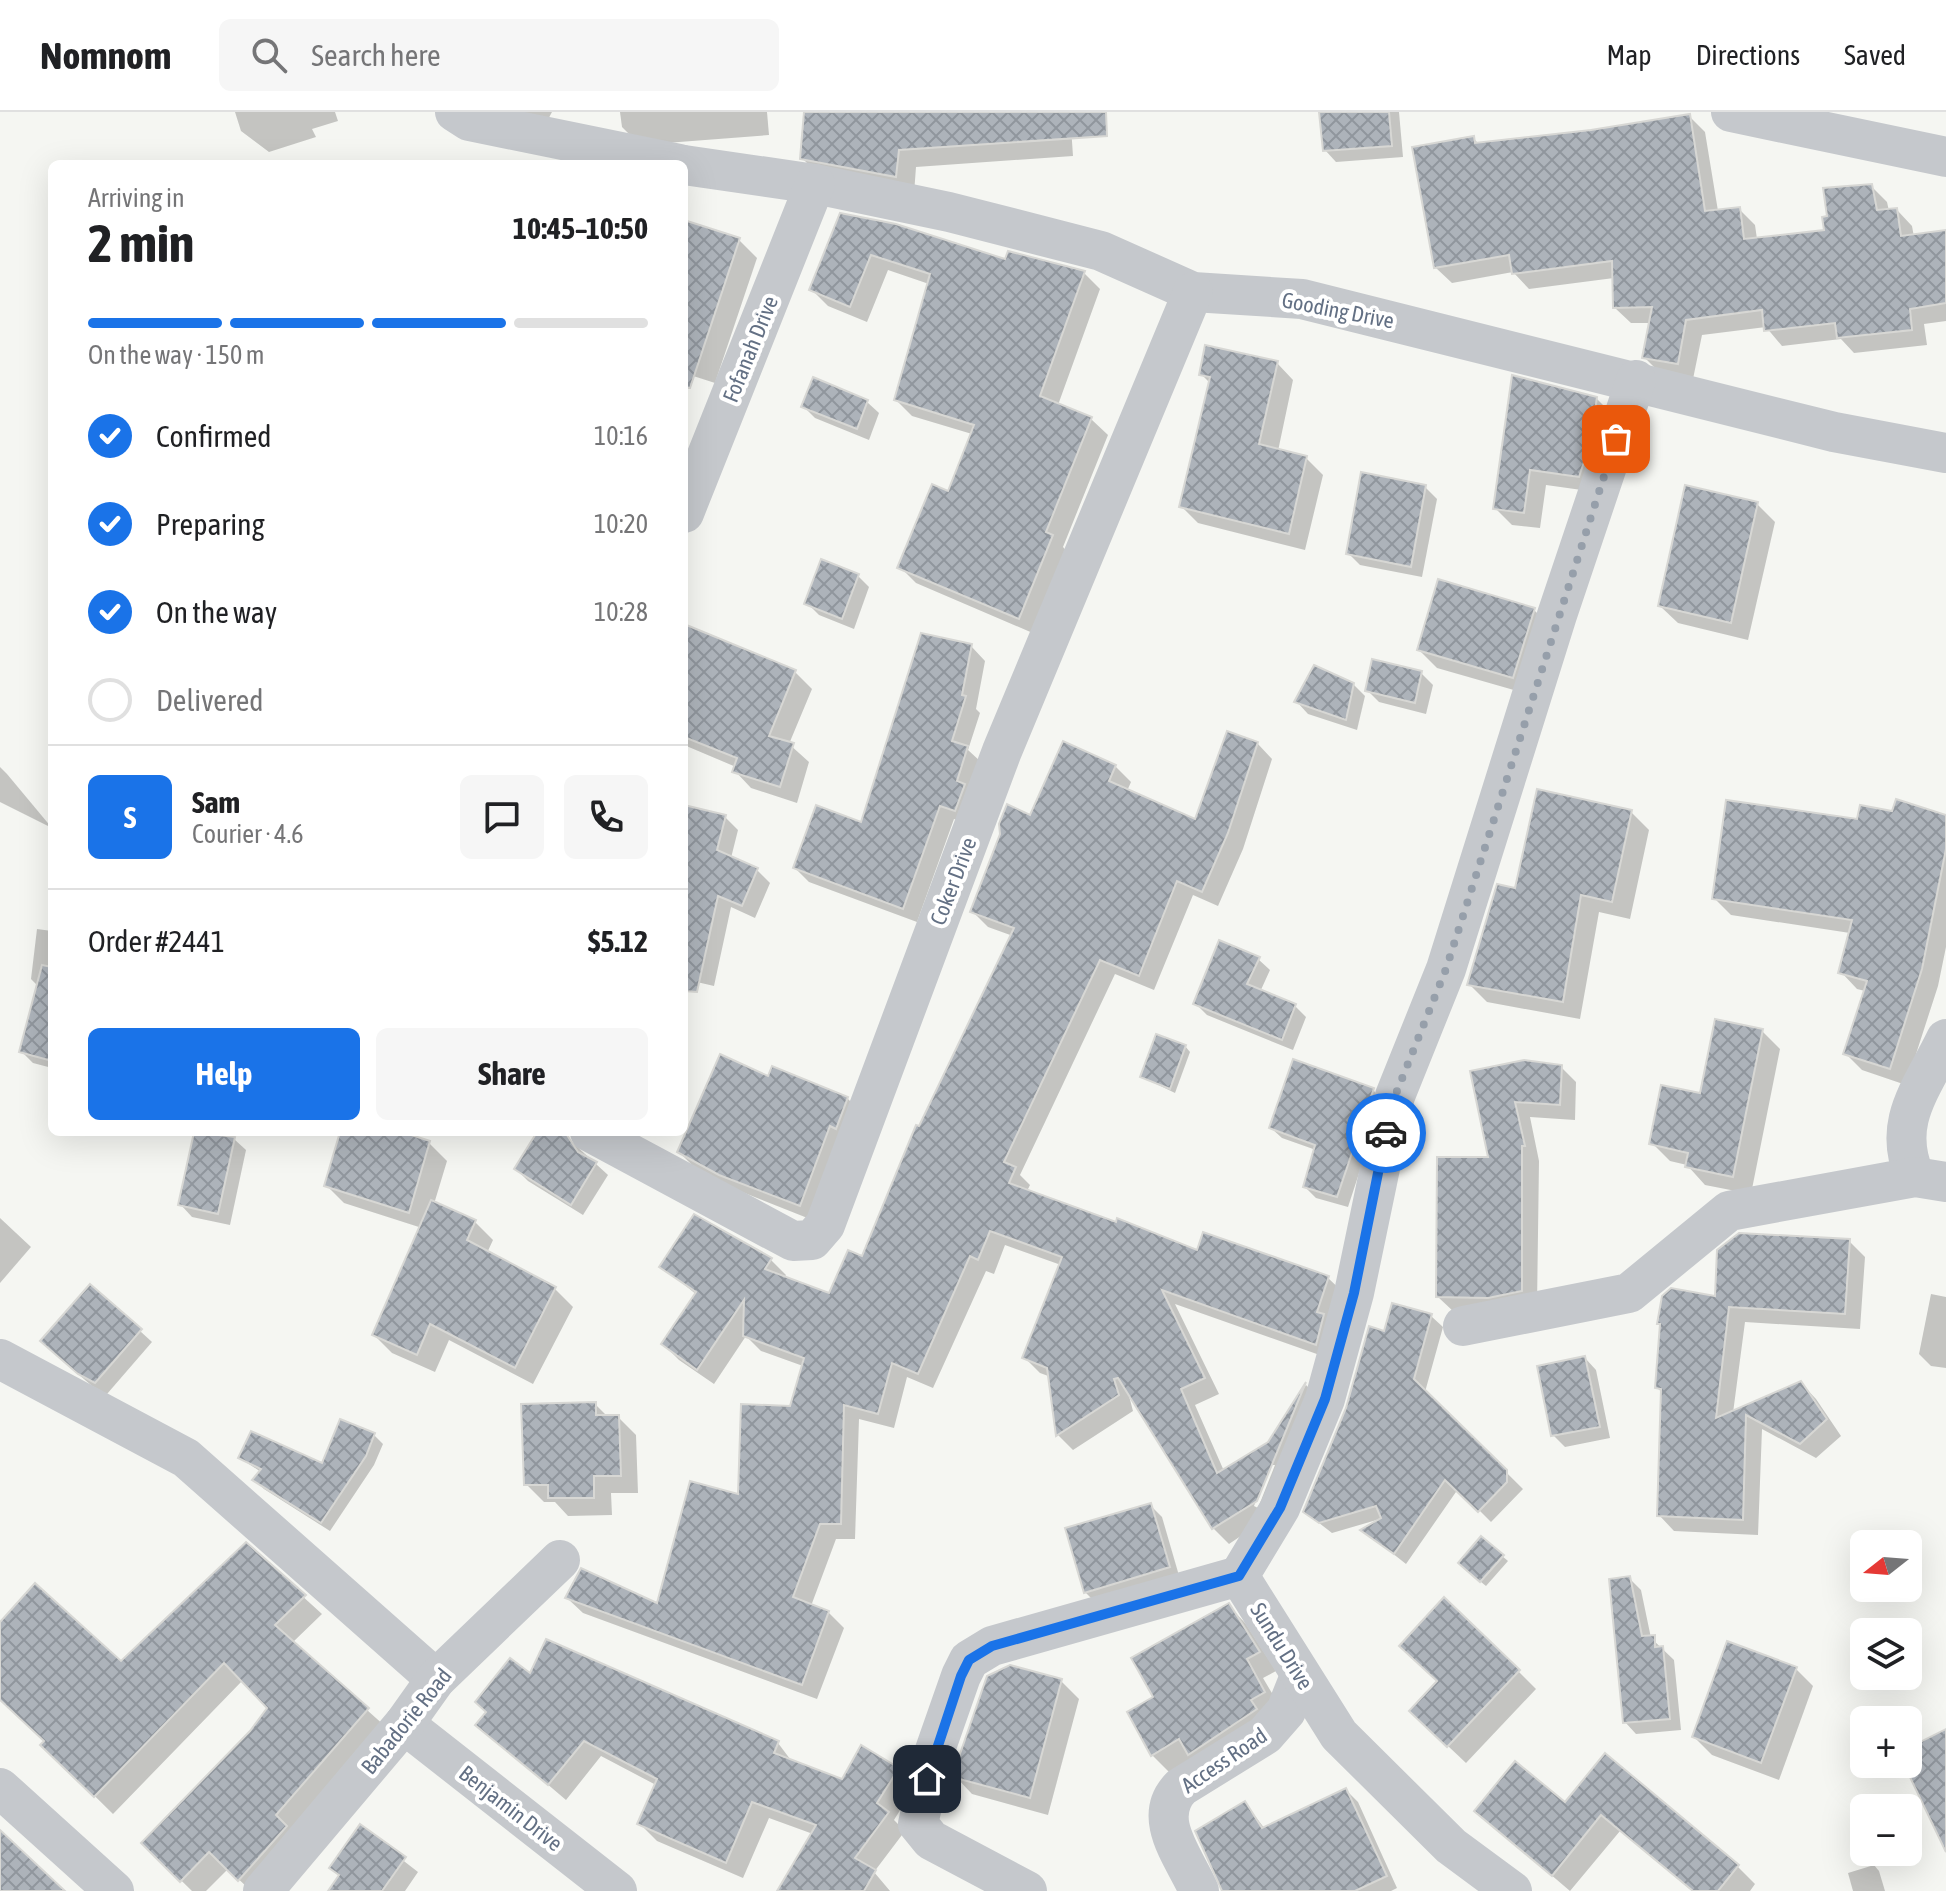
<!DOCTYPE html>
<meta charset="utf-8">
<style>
:root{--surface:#fff;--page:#f6f6f6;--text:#202124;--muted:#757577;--line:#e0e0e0;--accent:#1a73e8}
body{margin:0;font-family:"Asap Condensed",sans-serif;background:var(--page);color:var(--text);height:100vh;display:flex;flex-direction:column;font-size:30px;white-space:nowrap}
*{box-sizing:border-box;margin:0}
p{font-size:26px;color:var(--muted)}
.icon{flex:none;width:44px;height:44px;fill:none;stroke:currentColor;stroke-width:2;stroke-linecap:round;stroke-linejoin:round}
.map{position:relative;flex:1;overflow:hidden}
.panel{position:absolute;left:48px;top:48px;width:640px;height:976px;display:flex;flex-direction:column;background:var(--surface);border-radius:12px;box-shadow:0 8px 32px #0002}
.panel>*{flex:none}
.needle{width:52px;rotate:253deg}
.buttons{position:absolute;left:1850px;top:1418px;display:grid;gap:16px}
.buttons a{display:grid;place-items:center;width:72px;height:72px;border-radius:12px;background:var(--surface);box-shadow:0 8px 32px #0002;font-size:40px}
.pin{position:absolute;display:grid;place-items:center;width:68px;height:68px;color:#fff;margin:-34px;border-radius:16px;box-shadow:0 4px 12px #0006}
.courier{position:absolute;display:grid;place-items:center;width:80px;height:80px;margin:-40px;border:6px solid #1a73e8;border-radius:50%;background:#fff;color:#222;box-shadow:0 2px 10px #0007}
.summary em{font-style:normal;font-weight:700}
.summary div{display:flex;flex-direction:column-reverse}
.summary{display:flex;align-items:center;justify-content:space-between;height:136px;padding:0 40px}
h1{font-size:52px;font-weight:700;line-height:60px}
.bar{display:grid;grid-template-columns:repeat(4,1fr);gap:12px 8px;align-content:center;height:96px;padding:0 40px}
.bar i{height:10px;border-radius:6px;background:var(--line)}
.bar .on{background:var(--accent)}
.bar p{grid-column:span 4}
.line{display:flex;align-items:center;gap:20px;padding:0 40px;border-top:2px solid var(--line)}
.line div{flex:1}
.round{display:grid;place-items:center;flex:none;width:84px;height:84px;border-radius:12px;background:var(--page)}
ol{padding:0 40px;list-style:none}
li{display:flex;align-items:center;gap:24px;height:88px}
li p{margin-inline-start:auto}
li .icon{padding:8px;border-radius:50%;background:var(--accent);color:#fff;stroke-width:4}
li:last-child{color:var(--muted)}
li i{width:44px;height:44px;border:4px solid var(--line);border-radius:50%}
.primary-button{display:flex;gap:16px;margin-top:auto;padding:16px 40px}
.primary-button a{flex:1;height:92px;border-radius:12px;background:var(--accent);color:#fff;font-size:32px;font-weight:700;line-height:92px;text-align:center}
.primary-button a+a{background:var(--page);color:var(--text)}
header{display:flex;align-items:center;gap:48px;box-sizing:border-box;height:112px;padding:0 40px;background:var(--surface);border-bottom:2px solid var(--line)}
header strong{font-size:38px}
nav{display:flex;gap:44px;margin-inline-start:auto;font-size:28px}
.search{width:560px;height:72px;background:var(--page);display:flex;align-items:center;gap:20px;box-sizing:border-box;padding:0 28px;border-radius:12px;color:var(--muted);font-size:30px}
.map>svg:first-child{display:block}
</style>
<header>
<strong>Nomnom</strong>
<div class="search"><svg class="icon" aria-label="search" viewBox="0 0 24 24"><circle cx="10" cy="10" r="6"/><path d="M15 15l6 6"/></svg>Search here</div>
<nav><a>Map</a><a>Directions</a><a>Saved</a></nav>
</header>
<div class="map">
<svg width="1946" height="1779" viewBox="0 0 1946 1779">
<defs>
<pattern id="building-cross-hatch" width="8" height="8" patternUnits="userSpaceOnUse" patternTransform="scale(2)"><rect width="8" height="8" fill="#adb3ba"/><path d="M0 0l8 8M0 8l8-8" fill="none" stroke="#90969d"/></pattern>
</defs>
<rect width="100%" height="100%" fill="#f5f6f2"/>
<g fill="#0003" fill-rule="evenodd">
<path d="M235,0H335L338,9L312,17L316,25L269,40L241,19Z"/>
<path d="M520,0H552L545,13Z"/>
<path d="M620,0H767L769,23L640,33L622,15Z"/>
<path d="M806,0H1070L1073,44L916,55L914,82L820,64L802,46Z"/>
<path d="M1321,0H1399L1403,45L1336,50L1325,38Z"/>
<path d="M1689,4L1705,20L1718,99L1739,97L1755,113L1757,127L1826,120L1871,74L1887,90L1889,99L1897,98L1912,114L1914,125L1946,120V209L1924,212L1927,233L1854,241L1841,227L1782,234L1766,215L1702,223L1693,267L1660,261L1644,245L1651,211H1631L1615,196L1614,166L1529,177L1513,160L1452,171L1436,156L1474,27L1480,33Z"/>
<path d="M841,103L1006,150L1084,161L1100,177L1058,293L1091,307L1108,323L1063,435L1068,441L1035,522L916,471L900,455L949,381L972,322L912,304L896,288L929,172L888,158L867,210L828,194L811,177Z"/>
<path d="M684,110L739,128L757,146L715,271L684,261Z"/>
<path d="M1277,251L1293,268L1278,339L1306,346L1323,363L1305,438L1198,411L1181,394L1210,271L1201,262Z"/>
<path d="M1514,266L1596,286L1613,303L1596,380L1546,373L1540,416L1512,413L1495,396Z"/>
<path d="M867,290L879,301L869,328L815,306L803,294Z"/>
<path d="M1425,375L1437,387L1422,465L1360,453L1348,441Z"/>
<path d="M1757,392L1775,410L1748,528L1678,511L1660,494Z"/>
<path d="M858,464L869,475L854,517L819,503L807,491Z"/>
<path d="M1534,498L1552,516L1531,583L1437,556L1419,538Z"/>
<path d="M684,528L795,560L812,577L789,632L809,650L797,691L751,676L735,659L736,655L684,633Z"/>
<path d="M971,534L985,549L976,597L980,601L968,638L981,650L970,712L954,707L917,810L809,770L795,756L862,713Z"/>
<path d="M1421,561L1433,573L1426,602L1379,590L1367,578Z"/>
<path d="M1353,572L1365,584L1357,618L1308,602L1297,590Z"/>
<path d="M1257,631L1272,647L1243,737L1218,794L1193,783L1154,878L1115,862L1020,1063L1030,1073L1027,1079L1198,1140L1328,1166L1344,1181L1331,1247L1175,1192L1219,1282L1195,1293L1224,1359L1269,1332L1306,1273L1320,1287L1275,1401L1229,1432L1213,1416L1128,1280L1133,1299L1073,1338L1058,1323L1051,1265L1040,1261L1025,1246L1061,1153L1005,1133L994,1162L986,1159L933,1276L907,1265L894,1316L859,1307L855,1427H836L811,1494L828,1500L844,1516L817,1587L583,1501L567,1486L658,1494L740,1385L792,1296L803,1254L761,1239L746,1224L714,1272L679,1248L663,1232L697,1183L661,1154L771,1148L786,1163L784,1166L830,1183L863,1147L920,1017L1013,824L988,815L972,799L1031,706L1115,654L1131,670L1127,679L1197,710ZM1270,1353H1275L1258,1396L1254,1394Z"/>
<path d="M0,655L7,662L52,716L0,690Z"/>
<path d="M684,695L725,705L738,718L731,746L757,758L770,771L755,806L731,795L714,874L684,867Z"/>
<path d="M1631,700L1649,718L1630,807L1599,800L1580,907L1487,890L1469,872L1517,778Z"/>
<path d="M1893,701L1946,705V835L1938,874L1906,973L1862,958L1845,941L1865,879L1857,877L1841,860L1850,821L1731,803L1714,786L1859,710Z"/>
<path d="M37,817L52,819V956L33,951L21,939L38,874L31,867Z"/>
<path d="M1258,847L1270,858L1260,880L1295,894L1306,905L1293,938L1207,903L1195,891Z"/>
<path d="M1762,919L1780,937L1751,1082L1705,1073L1687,1053L1670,1049L1652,1031Z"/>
<path d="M1185,934L1190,940L1175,981L1142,965Z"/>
<path d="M1561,955L1576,970L1575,1008L1530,1005L1539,1049L1537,1194L1454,1200L1438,1185L1491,1047L1473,961Z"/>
<path d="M769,966L847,986L863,1002L815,1109L737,1078L695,1056L679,1040Z"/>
<path d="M1372,977L1383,988L1348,1095L1316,1086L1305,1075L1316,1038L1282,1026L1271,1016Z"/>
<path d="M196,1020L234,1027L246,1038L230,1113L192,1105L181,1093Z"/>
<path d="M342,1020H395L429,1031L447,1049L434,1092L475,1110L493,1128L487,1141L555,1177L573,1195L533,1272L449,1228L435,1260L392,1241L374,1223L422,1116L344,1091L326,1073Z"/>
<path d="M539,1020H561L608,1063L583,1103L528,1069L516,1057Z"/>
<path d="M0,1106L31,1135L0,1171Z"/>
<path d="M1849,1129L1865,1145L1860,1217L1745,1210L1733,1301L1801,1271L1816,1287L1841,1324L1816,1346L1762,1317L1758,1423L1674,1419L1659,1403L1663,1281L1657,1276L1662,1214L1659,1211Z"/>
<path d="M1931,1182L1946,1185V1256L1931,1254L1919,1242Z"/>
<path d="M1431,1204L1443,1215L1425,1280L1523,1377L1491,1410L1458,1377L1406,1452L1363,1418L1380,1407L1332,1421L1305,1400L1385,1221Z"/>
<path d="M140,1219L152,1230L107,1282L92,1274L54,1241Z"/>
<path d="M1585,1246L1596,1258L1610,1326L1565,1335L1553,1323Z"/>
<path d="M595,1292L608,1305H618L636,1323L638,1381H611L612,1403L568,1404L555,1390H544L526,1372Z"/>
<path d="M374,1323L383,1332L374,1353L330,1419L264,1377L255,1368L261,1360L240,1346L323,1354Z"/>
<path d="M1150,1393L1162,1405L1180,1467L1097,1492L1085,1480Z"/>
<path d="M246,1433L322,1502L292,1531L386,1615L251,1779L228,1757L206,1779H192L143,1731L252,1620L270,1596L243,1568L113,1702L43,1633L46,1629L0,1587V1513L121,1552Z"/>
<path d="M1502,1444L1508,1449L1486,1474L1465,1457Z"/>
<path d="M1629,1466L1641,1478L1651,1526L1674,1548L1681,1618L1636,1622L1625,1610Z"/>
<path d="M1229,1494L1246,1512L1276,1559L1263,1566L1282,1598L1170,1661L1152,1643L1156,1586Z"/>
<path d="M1795,1556L1813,1574L1779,1668L1712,1643L1694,1625Z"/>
<path d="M1518,1559L1536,1577L1466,1651L1429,1616Z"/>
<path d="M531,1565L778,1631L793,1651L843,1669L898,1657L915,1674L894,1708L905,1719L874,1760L890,1779H779L813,1722L769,1706L743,1766L657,1729L640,1712L656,1673L601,1644L566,1688L478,1613Z"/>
<path d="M1061,1569L1079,1587L1048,1703L972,1682L955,1664Z"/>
<path d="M1605,1644L1738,1755L1755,1772L1750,1779H1692L1620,1719L1570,1779L1476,1699L1566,1693Z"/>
<path d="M1346,1678L1358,1690L1397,1776L1391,1779H1237L1245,1691L1265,1717Z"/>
<path d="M360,1715L418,1760L405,1779H331L342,1764Z"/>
<path d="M1874,1753L1879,1759L1885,1779H1853L1848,1761Z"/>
</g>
<g fill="url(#building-cross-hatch)" stroke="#d7d7d4" stroke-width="2">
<path d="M804,0H1106L1107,24L899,38L896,65L800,47Z"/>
<path d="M1319,0H1389L1392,34L1323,39Z"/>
<path d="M1690,2L1705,99L1740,95L1744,127L1824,118L1822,105L1827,104L1823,76L1872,72L1877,98L1897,96L1901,124L1946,118V191L1910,197L1912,218L1837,226L1835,211L1764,219L1762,198L1686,208L1678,252L1642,246L1652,195L1613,196L1612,149L1512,162L1509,143L1434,156L1412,35L1474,24L1475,31L1591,18Z"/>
<path d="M840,101L896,112L1005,147L1008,139L1085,159L1040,284L1092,305L1046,420L1053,423L1019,507L897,456L932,372L948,379L974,313L894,288L930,162L871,143L850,195L809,178Z"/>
<path d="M684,108L740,126L690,276H684Z"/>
<path d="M1205,233L1278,249L1259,332L1307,344L1289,422L1179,395L1210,265L1199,263Z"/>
<path d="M1512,263L1597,285L1590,332L1579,365L1530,358L1524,401L1493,397Z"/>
<path d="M813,265L868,288L857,317L801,295Z"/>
<path d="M1361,360L1426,373L1411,455L1346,442Z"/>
<path d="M1685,373L1758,390L1731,511L1658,494Z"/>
<path d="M821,447L859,462L842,507L804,492Z"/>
<path d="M1438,467L1535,496L1513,566L1417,538Z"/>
<path d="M684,512L796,558L769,624L794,631L780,675L732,660L737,646L684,625Z"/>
<path d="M921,521L972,532L962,583L966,584L952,629L968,634L957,669L965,672L955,699L940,694L903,797L793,756L816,693L861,710Z"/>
<path d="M1372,547L1422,559L1415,591L1365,579Z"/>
<path d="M1314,553L1354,571L1346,608L1294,590Z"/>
<path d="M1227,619L1258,630L1228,721L1202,780L1177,769L1139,864L1100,848L1004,1050L1016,1055L1009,1071L1116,1110L1117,1106L1197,1138L1203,1120L1329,1164L1317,1200L1324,1202L1316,1233L1162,1178L1205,1266L1181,1277L1217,1361L1268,1330L1306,1270L1257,1389L1212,1417L1118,1266L1114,1267L1119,1283L1056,1324L1047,1256L1022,1246L1062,1145L990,1119L978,1148L970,1144L918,1262L892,1251L878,1302L844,1293L841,1412H820L793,1485L829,1499L802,1573L565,1486L581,1456L657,1491L690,1369L738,1382L741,1292L790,1294L804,1246L743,1224L744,1188L697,1258L661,1232L696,1180L659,1155L694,1102L772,1146L765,1157L829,1181L848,1138L862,1144L916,1013L919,1014L1014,816L970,800L1000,722L999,712L1007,692L1030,703L1063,629L1116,653L1109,669L1195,707Z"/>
<path d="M1537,677L1632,698L1612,790L1581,783L1563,890L1467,873L1497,772L1515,776Z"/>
<path d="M1896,687L1946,703V737L1922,857L1890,957L1843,942L1867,869L1838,861L1852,808L1712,787L1726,688L1857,707L1860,693L1892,699Z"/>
<path d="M684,693L726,703L717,738L758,756L742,794L718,784L697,880L684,879Z"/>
<path d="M1219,828L1260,845L1247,872L1296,892L1282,928L1193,892Z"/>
<path d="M42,853L52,855V949L19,940Z"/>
<path d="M1715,907L1763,917L1733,1065L1685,1055L1688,1041L1649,1032L1661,973L1700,981Z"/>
<path d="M1156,922L1186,933L1170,977L1140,965Z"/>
<path d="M720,942L768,964L772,954L848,985L836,1017L830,1014L800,1094L719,1063L677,1040Z"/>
<path d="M1293,947L1374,976L1337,1085L1303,1075L1315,1033L1269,1016Z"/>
<path d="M1524,948L1562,953L1560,993L1515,990L1525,1034H1522V1179L1488,1186L1436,1185L1437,1045H1488L1470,959Z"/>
<path d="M194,1020L235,1025L218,1102L178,1093Z"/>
<path d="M340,1020H402L430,1029L409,1101L324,1074Z"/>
<path d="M537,1020H565L578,1040L597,1050L571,1093L514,1057Z"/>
<path d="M431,1088L476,1108L467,1128L556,1175L515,1256L430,1212L417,1243L372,1223Z"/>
<path d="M1739,1121L1850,1127L1845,1202L1729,1195L1716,1306L1801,1269L1827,1307L1800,1332L1746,1303L1743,1408L1657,1404L1661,1277L1655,1276L1660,1212H1657L1662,1184L1671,1176L1715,1184L1717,1138Z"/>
<path d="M90,1172L142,1217L95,1271L78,1262L40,1229Z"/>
<path d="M1392,1191L1432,1202L1414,1267L1507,1358V1370L1478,1400L1445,1368L1394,1442L1360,1418L1381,1406L1376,1394L1319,1411L1303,1400L1346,1296L1369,1214L1384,1219Z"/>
<path d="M1585,1244L1600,1315L1551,1324L1537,1254Z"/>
<path d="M596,1290V1303H619L621,1364H594V1386H548V1373H524L521,1292Z"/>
<path d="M340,1307L375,1321L366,1344L321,1411L252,1368L261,1357L238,1346L251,1319L322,1351Z"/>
<path d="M1151,1391L1170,1455L1084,1481L1065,1416Z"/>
<path d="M1481,1424L1504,1443L1480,1470L1458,1451Z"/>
<path d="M246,1430L306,1483L275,1513L369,1596L276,1703L287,1714L238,1769L209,1740L180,1770L141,1731L250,1619L267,1596L224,1551L94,1685L40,1633L44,1629L0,1588V1510L35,1471L121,1549Z"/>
<path d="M1630,1464L1642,1524L1655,1523V1535L1663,1534L1670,1607L1623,1611L1609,1467Z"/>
<path d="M1444,1485L1520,1558L1447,1635L1409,1599L1437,1569L1399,1534Z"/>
<path d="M1229,1491L1260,1540L1247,1547L1265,1580L1251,1588L1257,1597L1188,1643L1179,1627L1151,1644L1127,1600L1153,1585L1131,1546Z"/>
<path d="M546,1527L779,1629L774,1641L842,1667L861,1633L899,1656L877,1691L889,1700L855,1746L876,1758L864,1779H777L816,1713L752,1690L726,1751L637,1712L657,1667L584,1629L548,1673L475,1613L486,1600L475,1590L510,1546L530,1561Z"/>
<path d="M1727,1529L1797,1555L1761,1651L1692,1625Z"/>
<path d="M1010,1553L1062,1567L1030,1686L952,1665L987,1564Z"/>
<path d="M1946,1617V1740L1908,1661V1636Z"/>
<path d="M1605,1641L1739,1753L1718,1779H1693L1601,1703L1552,1764L1474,1699L1515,1649L1565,1690Z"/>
<path d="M1346,1676L1387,1764L1355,1779H1222L1195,1719L1245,1689L1262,1716Z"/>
<path d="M360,1712L406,1745L382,1779H328L339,1763L329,1756Z"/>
<path d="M0,1718L65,1779H0Z"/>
</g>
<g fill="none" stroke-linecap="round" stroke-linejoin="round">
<g stroke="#c5c8cc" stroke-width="40">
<path d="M455,0L469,9L680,52"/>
<path d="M1731,0L1946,45"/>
<path d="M684,53L815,72L949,100L1101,139L1193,180L1302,187L1834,320L1946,341"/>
<path d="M684,401L815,72"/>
<path d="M590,1020L793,1129L812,1128L825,1113L1002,639L1193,180"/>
<path d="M1915,1065C1891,1010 1922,977 1946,927"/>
<path d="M1463,1214L1629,1181L1729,1099L1915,1065L1946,1070"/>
<path d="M0,1247L186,1346L436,1567"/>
<path d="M404,1612L617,1779"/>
<path d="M0,1676L114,1779"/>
<path d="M263,1779L404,1612L436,1567L560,1448"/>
<path d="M1027,1779L931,1728L918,1712L934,1641L961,1564L969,1548L992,1534L1239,1464"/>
<path d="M1199,1779C1185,1746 1150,1706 1181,1675L1265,1623L1286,1599L1300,1564"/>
<path d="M1512,1779L1451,1734L1339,1623L1239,1464L1280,1396L1325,1287L1354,1181L1395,984L1446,857L1557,503L1636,268"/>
</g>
</g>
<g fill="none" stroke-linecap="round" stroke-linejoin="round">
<path stroke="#969faa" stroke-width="8" stroke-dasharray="0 14.4" d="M1386,1021L1395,984L1446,857L1616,327"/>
<path stroke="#1a73e8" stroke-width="10" d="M927,1667L961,1564L969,1548L992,1534L1239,1464L1280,1396L1325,1287L1354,1181L1386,1021"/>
</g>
<g text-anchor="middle" stroke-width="8" stroke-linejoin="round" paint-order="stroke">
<g font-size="22" fill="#637084" stroke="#fff">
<text transform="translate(1338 198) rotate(11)" y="8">Gooding Drive</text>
<text transform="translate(750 237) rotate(-68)" y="8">Fofanah Drive</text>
<text transform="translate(953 769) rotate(-69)" y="8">Coker Drive</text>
<text transform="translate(1282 1534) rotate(58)" y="8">Sundu Drive</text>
<text transform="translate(406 1609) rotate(-51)" y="8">Babadorie Road</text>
<text transform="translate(1224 1648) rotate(-34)" y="8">Access Road</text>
<text transform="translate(511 1696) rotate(38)" y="8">Benjamin Drive</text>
</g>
</g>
</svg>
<div class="buttons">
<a><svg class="needle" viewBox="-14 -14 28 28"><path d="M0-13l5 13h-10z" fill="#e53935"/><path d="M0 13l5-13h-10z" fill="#757577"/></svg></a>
<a><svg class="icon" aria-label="layers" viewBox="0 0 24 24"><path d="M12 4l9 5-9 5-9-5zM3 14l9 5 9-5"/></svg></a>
<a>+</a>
<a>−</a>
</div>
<div class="pin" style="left:1616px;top:327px;background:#ea580c"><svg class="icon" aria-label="bag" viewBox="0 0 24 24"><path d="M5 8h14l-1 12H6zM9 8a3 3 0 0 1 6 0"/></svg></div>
<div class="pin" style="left:927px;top:1667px;background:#1f2937"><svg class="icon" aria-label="home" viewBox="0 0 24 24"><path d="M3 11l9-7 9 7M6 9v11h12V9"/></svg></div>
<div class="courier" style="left:1386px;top:1021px"><svg class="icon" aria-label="car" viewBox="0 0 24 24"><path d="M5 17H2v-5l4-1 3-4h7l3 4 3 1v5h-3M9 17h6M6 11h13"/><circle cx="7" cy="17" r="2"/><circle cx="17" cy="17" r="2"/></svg></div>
<section class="panel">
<div class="summary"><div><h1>2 min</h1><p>Arriving in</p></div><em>10:45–10:50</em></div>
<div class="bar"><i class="on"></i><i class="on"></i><i class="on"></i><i></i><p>On the way · 150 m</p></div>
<ol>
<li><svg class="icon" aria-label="check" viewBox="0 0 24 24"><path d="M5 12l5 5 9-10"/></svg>Confirmed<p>10:16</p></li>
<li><svg class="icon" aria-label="check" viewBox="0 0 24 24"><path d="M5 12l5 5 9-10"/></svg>Preparing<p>10:20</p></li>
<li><svg class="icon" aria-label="check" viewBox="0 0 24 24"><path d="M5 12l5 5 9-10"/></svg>On the way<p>10:28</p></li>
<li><i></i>Delivered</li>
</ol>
<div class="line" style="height:144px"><b class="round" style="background:var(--accent);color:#fff">S</b><div><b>Sam</b><p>Courier · 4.6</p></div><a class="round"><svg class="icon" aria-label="chat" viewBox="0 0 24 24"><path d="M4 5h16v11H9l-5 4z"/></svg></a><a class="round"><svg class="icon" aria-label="phone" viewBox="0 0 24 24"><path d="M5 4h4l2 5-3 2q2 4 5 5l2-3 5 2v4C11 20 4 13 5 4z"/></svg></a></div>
<div class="line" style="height:104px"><div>Order #2441</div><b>$5.12</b></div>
<div class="primary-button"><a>Help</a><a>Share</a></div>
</section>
</div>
